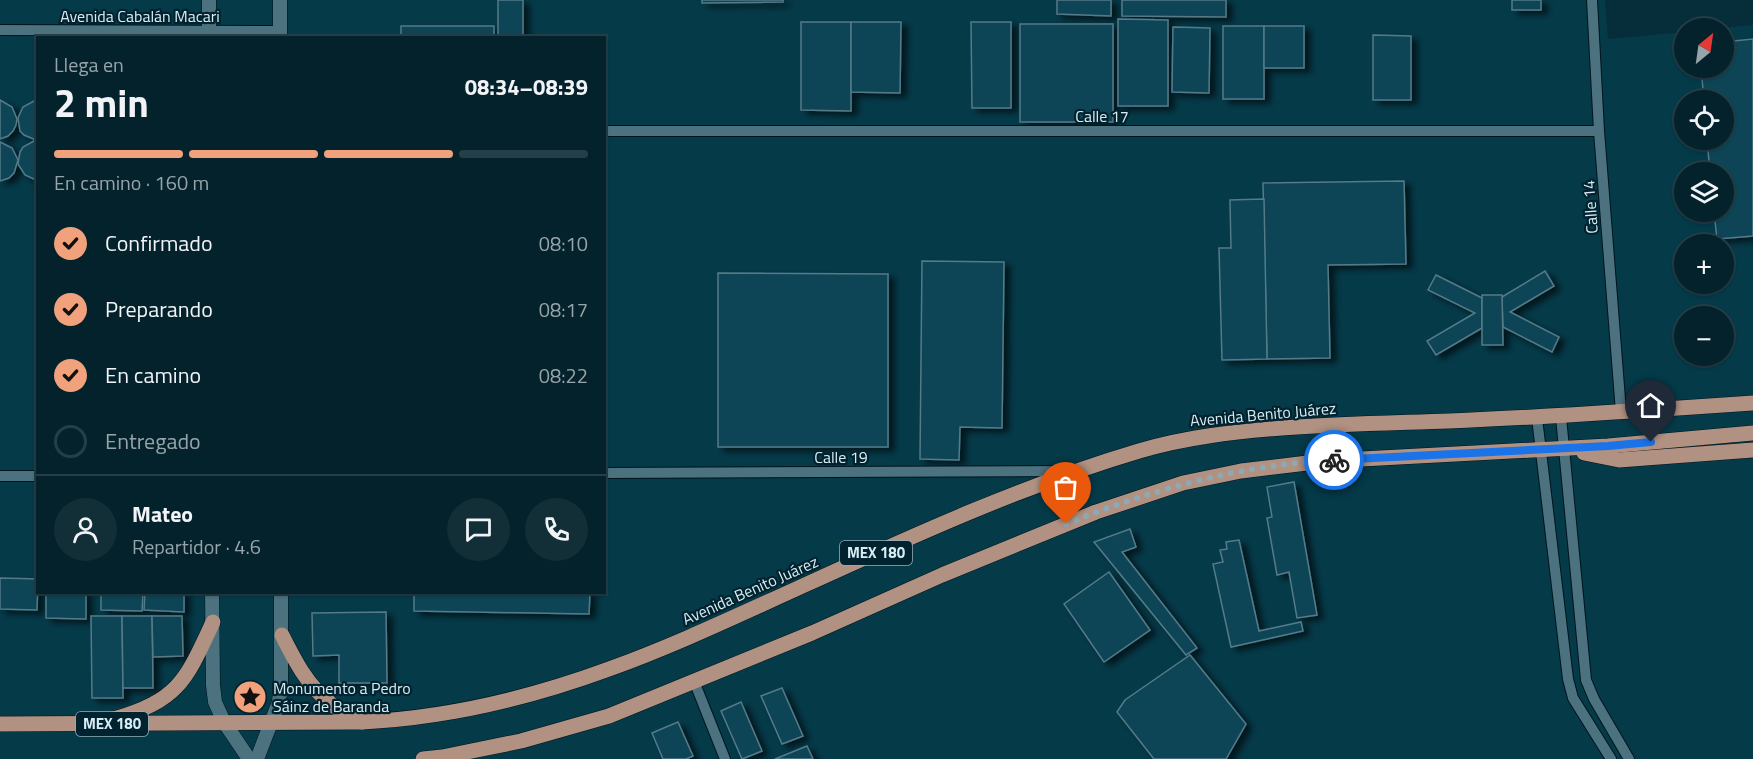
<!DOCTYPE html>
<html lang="es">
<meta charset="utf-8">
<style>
:root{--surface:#04222c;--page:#122f38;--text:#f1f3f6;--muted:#97a4a9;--line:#253f48;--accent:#f1a17b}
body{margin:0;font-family:"Titillium Web",sans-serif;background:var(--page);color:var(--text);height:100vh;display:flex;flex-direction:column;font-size:22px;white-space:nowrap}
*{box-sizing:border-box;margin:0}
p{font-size:20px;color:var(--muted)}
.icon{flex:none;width:33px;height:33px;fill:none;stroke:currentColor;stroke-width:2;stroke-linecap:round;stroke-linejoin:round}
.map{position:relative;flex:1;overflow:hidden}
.panel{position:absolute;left:36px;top:36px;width:570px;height:558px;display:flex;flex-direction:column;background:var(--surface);border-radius:0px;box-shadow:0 2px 4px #0004,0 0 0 2px var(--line)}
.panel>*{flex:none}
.needle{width:39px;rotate:29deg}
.controls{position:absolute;left:1674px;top:18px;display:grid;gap:12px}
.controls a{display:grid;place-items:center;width:60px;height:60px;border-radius:50%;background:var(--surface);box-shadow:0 2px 4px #0004,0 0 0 2px var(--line);font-size:30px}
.pin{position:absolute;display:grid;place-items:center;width:51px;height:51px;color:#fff;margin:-62px -26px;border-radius:50% 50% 50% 0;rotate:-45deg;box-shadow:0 0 6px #0007}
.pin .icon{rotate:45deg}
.courier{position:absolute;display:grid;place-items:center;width:60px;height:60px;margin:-30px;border:4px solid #1a73e8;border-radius:50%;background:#fff;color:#222;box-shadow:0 2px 8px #0007}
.summary em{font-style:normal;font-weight:700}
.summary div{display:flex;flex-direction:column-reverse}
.summary{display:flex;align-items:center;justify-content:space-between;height:102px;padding:0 18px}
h1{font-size:39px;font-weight:700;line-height:45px}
.bar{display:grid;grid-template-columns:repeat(4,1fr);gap:9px 6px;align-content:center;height:72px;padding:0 18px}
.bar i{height:8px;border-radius:4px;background:var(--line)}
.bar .active{background:var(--accent)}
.bar p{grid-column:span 4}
.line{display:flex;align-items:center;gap:15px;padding:0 18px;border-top:2px solid var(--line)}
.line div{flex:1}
.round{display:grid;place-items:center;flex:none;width:63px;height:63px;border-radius:32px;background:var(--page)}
ol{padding:0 18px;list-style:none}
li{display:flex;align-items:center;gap:18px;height:66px}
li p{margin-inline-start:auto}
li .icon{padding:6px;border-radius:50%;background:var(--accent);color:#111;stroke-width:4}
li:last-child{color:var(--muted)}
li i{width:33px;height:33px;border:3px solid var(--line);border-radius:50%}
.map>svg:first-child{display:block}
</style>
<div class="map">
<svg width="1753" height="759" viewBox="0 0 1753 759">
<defs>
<filter id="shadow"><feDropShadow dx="6" dy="4" stdDeviation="3" flood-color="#0009"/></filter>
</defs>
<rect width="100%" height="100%" fill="#062d3a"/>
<path fill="#053a49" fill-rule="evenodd" d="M0,0H1605L1608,39L1684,32V68H1724V28H1721L1753,25V759H0ZM38,38H604V592H38ZM1684,100H1724V140H1684ZM1684,172H1724V212H1684ZM1684,244H1724V284H1684ZM1684,316H1724V356H1684Z"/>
<g fill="#074456" stroke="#557a88" stroke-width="1.5" filter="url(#shadow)">
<rect x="498" y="0" width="25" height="38"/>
<path d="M702,0H783V2L702,3Z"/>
<path d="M1057,0H1111V16L1057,14Z"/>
<path d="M1122,0H1226V17L1122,16Z"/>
<rect x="1512" y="0" width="29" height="10"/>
<path d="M1118,19L1168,20V106H1118Z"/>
<path d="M801,22H851V111L801,110Z"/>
<path d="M851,22H901L900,93L851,92Z"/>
<path d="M971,22H1011V108H972Z"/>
<rect x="1020" y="24" width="93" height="98"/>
<rect x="401" y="26" width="93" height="12"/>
<rect x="1223" y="26" width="41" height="73"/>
<rect x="1264" y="26" width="40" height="42"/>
<path d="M1173,27L1210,28L1209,93L1172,92Z"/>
<path d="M1373,35L1411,36V100H1373Z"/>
<path d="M1753,39V236L1717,239L1714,212H1724V172H1710L1707,140H1724V100H1704L1701,68H1724V42Z"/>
<path d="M0,100L12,107L17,119L16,125L13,131L8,136L0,139Z"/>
<path d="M34,101H38V140H36L24,135L20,131L18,118L23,107Z"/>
<path d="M34,141H38V180H36L25,175L18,164L20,152L23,147Z"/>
<path d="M0,142L12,148L18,160L14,173L9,178L0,181Z"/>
<path d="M1404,181L1406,264L1328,265L1330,358L1267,359L1263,183Z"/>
<path d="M1264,199L1267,359L1222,360L1219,248H1231L1230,200Z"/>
<path d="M922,261L1004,262L1002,428L960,427L959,460L920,459Z"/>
<path d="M1545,271L1554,286L1510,312L1559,337L1552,352L1503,327L1502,297Z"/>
<path d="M718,273L888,274V447H718Z"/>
<path d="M1436,275L1482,298V328L1436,355L1427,341L1475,313L1428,290Z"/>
<path d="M1482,295H1502L1503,345H1482Z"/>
<path d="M1294,482L1317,615L1297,618L1289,572L1277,575L1267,518L1272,517L1267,487Z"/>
<path d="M1130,529L1136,547L1122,552L1197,648L1186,655L1094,542Z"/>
<path d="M1239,540L1259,631L1301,622L1303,631L1231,647L1213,564L1223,562L1220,550L1227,549L1226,542Z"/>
<path d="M1109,572L1150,630L1104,662L1064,604Z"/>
<path d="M0,578L38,579L37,610L0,609Z"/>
<path d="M46,592H86V619L46,618Z"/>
<path d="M101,592H143L142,611L101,610Z"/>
<path d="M145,592H184V612L144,610Z"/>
<path d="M414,592H590L589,614L414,611Z"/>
<path d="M386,612L387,683H339V655L313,656L312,613Z"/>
<path d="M91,616H122L123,698H92Z"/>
<path d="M122,616H152L153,688H123Z"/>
<path d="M152,616H182L183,656L153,657Z"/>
<path d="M1190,655L1246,724L1226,759H1154L1117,712L1125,700Z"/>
<path d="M782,688L803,736L782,744L761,696Z"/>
<path d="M741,702L762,751L742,759L721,711Z"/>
<path d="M678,722L693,756L686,759H663L652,733Z"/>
<path d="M807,746L813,759H775Z"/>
</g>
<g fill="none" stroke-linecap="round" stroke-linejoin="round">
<defs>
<g id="minor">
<path d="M1592,0L1599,131L1621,412"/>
<path d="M0,30L280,31"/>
<path d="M604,131H1599"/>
<path d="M1561,417L1586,680L1594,699L1629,759"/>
<path d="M1537,418L1568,679L1573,698L1611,759"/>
<path d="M604,473L1068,471"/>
<path d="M0,476H38"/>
<path d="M694,681L725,759"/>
</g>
<g id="tertiary">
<path d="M209,0V38"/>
<path d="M280,0V38"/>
<path d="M212,592L213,685L215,702L224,722L249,759"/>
<path d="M257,759L279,702L281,682V592"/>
</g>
<g id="primary">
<path d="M1584,453L1619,460L1753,450"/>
<path d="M282,635C295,661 307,685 330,703C339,711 351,716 362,722"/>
<path d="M114,719C179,700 186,680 213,622"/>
<path d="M0,724L362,722C446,718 530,698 609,669C673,646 734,617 796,589C908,538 1021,486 1139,451C1186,437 1233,432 1282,428C1338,424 1393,423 1449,421C1550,417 1652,410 1753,403"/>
<path d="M423,759L442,757L521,741L609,716L812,633L942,575L1096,512L1183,483L1241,471L1324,461L1608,446L1753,433"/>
</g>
</defs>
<use href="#minor" stroke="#00141d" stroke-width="12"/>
<use href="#tertiary" stroke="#00141d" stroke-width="15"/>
<use href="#primary" stroke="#00141d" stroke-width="16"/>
<use href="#minor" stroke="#4c717f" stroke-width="10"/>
<use href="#tertiary" stroke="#4c717f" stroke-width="14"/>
<use href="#primary" stroke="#b19181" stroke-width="15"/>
</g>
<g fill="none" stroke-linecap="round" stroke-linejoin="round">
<path stroke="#8ea9b3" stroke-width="6" stroke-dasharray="0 10.8" d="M1066,524C1153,489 1240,465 1334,460"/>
<path stroke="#1a73e8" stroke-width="8" d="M1334,460L1608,446L1651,442"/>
</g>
<defs>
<symbol id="sight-disc" viewBox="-11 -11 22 22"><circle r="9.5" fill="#f1a17b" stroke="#00232f"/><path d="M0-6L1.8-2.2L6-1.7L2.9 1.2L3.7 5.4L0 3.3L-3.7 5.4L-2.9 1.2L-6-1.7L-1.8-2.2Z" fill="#111"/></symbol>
</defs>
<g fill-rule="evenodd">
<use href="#sight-disc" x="231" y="678" width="38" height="38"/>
</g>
<g text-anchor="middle" stroke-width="4.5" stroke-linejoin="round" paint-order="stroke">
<g fill="#00232f" stroke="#97b0b9" stroke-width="1.5">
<rect x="840" y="541" width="72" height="24" rx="4.5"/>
<rect x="76" y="712" width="72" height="24" rx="4.5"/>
</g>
<g font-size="15" font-weight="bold" fill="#d8ecf4">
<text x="876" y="558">MEX 180</text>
<text x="112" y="729">MEX 180</text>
</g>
<g font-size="16" fill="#d8ecf4" stroke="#00232f">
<text x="140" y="22">Avenida Cabalán Macari</text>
<text x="1102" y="122">Calle 17</text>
<text transform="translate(1590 207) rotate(-94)" y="6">Calle 14</text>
<text transform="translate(1263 414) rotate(-5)" y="6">Avenida Benito Juárez</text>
<text x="841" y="463">Calle 19</text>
<text transform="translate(750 590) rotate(-24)" y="6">Avenida Benito Juárez</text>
</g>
<g font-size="16" fill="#d8ecf4" stroke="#00232f" text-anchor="start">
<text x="273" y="694">Monumento a Pedro<tspan x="273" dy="18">Sáinz de Baranda</tspan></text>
</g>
</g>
</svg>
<div class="controls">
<a><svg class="needle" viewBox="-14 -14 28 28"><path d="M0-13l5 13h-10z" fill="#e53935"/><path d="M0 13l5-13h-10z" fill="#97a4a9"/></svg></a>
<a><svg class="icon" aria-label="locate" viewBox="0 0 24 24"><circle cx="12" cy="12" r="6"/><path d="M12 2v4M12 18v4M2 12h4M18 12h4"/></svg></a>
<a><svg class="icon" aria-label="layers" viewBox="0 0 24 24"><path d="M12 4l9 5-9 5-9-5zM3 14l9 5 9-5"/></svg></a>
<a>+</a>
<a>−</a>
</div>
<div class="pin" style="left:1066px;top:524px;background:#ea580c"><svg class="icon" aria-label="bag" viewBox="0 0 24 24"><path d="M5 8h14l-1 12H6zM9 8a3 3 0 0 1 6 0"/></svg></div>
<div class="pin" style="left:1651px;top:442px;background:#1f2937"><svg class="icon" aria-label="home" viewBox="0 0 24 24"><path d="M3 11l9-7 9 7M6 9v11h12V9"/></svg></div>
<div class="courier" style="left:1334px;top:460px"><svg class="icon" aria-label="bike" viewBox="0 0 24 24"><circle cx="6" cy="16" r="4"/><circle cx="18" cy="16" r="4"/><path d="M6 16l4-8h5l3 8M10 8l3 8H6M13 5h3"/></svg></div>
<section class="panel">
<div class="summary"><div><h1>2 min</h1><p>Llega en</p></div><em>08:34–08:39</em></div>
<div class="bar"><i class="active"></i><i class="active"></i><i class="active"></i><i></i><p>En camino · 160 m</p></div>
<ol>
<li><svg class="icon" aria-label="check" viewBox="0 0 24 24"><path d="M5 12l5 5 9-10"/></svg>Confirmado<p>08:10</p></li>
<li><svg class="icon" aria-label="check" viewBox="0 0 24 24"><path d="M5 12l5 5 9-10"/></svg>Preparando<p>08:17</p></li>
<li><svg class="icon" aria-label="check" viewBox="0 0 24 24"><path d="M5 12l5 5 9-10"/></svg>En camino<p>08:22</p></li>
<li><i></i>Entregado</li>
</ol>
<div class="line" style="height:108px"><a class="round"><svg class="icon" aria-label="person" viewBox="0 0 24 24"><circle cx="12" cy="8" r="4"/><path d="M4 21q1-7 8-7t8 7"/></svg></a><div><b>Mateo</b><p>Repartidor · 4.6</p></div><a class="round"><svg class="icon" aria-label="chat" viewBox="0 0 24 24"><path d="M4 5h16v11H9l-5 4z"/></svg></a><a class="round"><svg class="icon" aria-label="phone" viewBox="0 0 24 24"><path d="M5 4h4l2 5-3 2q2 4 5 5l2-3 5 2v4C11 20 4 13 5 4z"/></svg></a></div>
</section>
</div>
